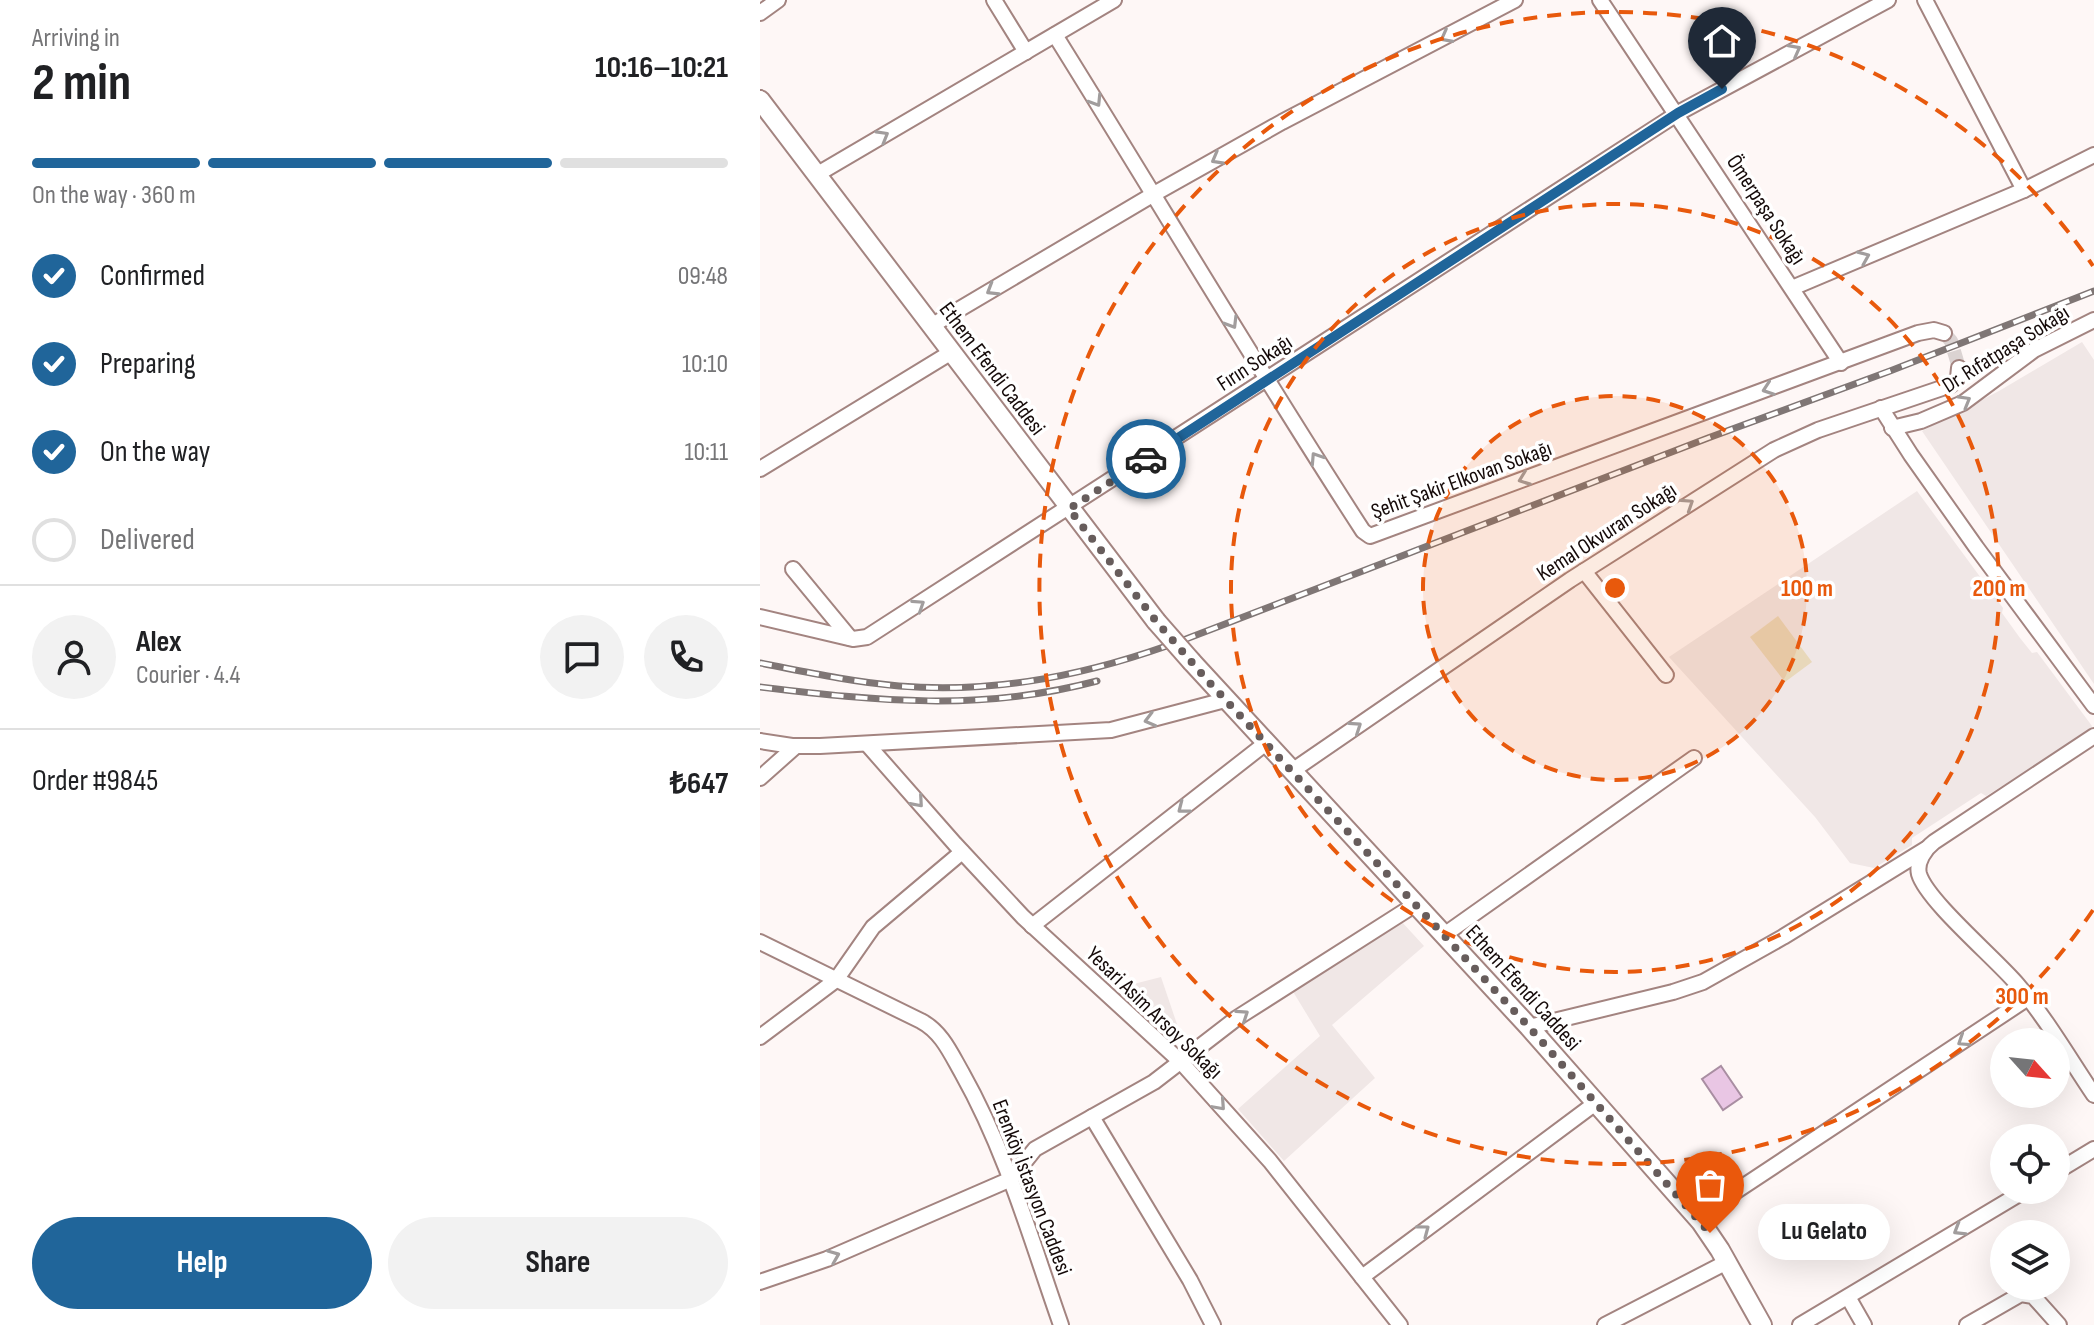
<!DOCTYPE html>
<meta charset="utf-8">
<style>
:root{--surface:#fff;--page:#f2f2f2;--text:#202124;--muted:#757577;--line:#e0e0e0;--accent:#20659a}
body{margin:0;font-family:"Sofia Sans Condensed",sans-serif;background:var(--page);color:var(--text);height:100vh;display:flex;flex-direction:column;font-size:30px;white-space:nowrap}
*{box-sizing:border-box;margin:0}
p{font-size:26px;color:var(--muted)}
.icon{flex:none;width:44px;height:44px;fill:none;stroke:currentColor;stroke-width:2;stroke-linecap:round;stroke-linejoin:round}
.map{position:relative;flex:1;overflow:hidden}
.panel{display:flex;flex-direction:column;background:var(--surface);width:760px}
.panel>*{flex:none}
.needle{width:52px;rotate:117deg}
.buttons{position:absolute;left:1230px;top:1028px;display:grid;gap:16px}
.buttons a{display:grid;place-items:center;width:80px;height:80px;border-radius:50%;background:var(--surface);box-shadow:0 8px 32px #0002;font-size:40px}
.pin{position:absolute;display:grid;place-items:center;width:68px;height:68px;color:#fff;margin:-82px -34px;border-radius:50% 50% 50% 0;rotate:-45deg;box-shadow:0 0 8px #0007}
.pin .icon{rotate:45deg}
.courier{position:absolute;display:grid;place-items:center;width:80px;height:80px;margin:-40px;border:6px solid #20659a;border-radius:50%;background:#fff;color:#222;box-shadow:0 2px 10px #0007}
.bubble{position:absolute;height:56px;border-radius:28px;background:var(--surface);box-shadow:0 8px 32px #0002;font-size:26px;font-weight:700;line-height:56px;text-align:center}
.summary em{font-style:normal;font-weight:700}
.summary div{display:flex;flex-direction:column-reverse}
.summary{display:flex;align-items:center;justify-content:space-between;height:136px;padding:0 32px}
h1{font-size:52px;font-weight:700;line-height:60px}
.bar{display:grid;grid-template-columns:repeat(4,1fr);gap:12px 8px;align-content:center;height:96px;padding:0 32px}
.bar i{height:10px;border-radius:6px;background:var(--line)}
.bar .on{background:var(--accent)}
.bar p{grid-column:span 4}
.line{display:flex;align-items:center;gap:20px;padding:0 32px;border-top:2px solid var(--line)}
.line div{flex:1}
.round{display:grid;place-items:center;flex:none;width:84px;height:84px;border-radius:42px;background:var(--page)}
ol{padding:0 32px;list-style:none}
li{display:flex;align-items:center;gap:24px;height:88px}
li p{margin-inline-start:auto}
li .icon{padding:8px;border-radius:50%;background:var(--accent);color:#fff;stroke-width:4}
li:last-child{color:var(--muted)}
li i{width:44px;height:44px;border:4px solid var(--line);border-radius:50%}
.primary-button{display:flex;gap:16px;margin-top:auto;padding:16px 32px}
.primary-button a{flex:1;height:92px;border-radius:48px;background:var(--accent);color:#fff;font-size:32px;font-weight:700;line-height:92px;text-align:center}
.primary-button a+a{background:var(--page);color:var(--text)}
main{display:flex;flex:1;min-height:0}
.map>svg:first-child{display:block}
</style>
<main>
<section class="panel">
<div class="summary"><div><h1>2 min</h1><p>Arriving in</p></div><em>10:16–10:21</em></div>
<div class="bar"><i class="on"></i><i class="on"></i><i class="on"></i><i></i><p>On the way · 360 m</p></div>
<ol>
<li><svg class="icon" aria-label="check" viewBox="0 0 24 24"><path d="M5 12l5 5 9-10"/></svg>Confirmed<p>09:48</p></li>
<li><svg class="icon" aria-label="check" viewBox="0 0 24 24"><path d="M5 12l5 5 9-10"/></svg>Preparing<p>10:10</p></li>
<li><svg class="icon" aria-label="check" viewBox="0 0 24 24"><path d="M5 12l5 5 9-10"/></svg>On the way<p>10:11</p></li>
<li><i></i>Delivered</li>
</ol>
<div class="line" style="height:144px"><a class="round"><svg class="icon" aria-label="person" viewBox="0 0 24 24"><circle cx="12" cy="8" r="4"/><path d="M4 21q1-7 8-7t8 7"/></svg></a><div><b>Alex</b><p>Courier · 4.4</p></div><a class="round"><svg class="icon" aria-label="chat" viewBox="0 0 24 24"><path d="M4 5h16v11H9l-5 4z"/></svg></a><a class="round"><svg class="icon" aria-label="phone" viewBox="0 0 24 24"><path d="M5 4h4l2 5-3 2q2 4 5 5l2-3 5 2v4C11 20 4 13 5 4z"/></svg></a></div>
<div class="line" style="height:104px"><div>Order #9845</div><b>₺647</b></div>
<div class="primary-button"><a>Help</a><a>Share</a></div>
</section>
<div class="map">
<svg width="1334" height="1325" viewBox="0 0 1334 1325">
<rect width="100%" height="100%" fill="#fef7f6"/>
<g fill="#f0e7e6">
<path d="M1322,342L1334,360V684L1162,431L1239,391Z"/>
<path d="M1157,491L1243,608L1242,613L1260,638L1272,653L1277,652L1332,726L1329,732L1226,796L1221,793L1152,838V845L1114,868L1090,863L1055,817L909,657Z"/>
<path d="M641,921L664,946L572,1025L615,1078L524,1161L478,1109L560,1036L532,990Z"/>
<path d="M401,977L422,1039L410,1038L358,988Z"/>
</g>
<path fill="#e8d8ba" d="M1018,616L1052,662L1025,682L990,637Z"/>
<path fill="#e9c6e4" stroke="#a98ea2" stroke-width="2" d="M961,1066L982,1097L963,1110L942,1079Z"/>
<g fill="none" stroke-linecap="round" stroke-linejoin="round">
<path stroke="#dbd3d2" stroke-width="14" stroke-dasharray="14 7" stroke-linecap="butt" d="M1184,333L1191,341L1199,368"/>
<defs>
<g id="minor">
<path d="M234,0L266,52"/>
<path d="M840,0L1081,363"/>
<path d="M1165,0L1264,190"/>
<path d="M0,13L18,0"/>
<path d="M295,35C398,200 497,368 603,531L610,536L1158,333L1174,330L1184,333"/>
<path d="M56,175L354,0"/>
<path d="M1032,288L1264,190L1334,155"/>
<path d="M171,326L394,194L522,122L755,0"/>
<path d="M1121,408L1151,455L1216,547L1334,706"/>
<path d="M1132,428L1161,421L1203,403L1274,350L1334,320"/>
<path d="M0,469L190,353"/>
<path d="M33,569L90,638"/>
<path d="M824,571L906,675"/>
<path d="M0,617L93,639L107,637L920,112L1128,0"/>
<path d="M1334,736L1174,842C1165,849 1156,862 1159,874C1167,901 1236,959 1257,984C1286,1018 1309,1058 1334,1095"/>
<path d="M0,741L32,746H60L351,730L465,700"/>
<path d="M107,744L195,844L263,917L421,1062L510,1161L640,1325"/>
<path d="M532,771L810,580L1014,450L1058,430L1191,385L1198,378L1199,368"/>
<path d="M0,778L36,746"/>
<path d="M272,926L506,743"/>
<path d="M684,935L934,758"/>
<path d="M0,942L161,1021C182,1032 191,1054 202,1073C247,1153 271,1240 301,1325"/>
<path d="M769,1027L913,992L943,982L1023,937L1166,849"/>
<path d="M0,1037L76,980L113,927L202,852"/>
<path d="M332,1117L430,1280L453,1325"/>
<path d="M1296,1172L1334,1149"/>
<path d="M251,1179L275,1149L394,1082L477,1018L656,904"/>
<path d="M937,1217L1268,998"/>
<path d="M602,1277L837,1102"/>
<path d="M0,1282L67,1259L251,1179"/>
<path d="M1088,1297L1104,1325"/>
<path d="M845,1325L967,1262"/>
<path d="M1040,1325L1266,1190"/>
<path d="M1207,1325L1261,1294L1273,1296L1299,1325"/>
</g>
<g id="major">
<path d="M0,100L396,621"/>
<path d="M432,662L769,1027L941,1222L960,1250L1002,1325"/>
</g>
</defs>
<use href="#minor" stroke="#a38480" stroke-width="18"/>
<use href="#major" stroke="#a38480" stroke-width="22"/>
<use href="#minor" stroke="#fff" stroke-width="14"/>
<use href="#major" stroke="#fff" stroke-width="18"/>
<defs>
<g id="rail">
<path d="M0,663C46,672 92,682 139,686C239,694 332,674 426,639L948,438L1130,371L1334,291"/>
<path d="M0,687C117,701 221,712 337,681"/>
</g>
</defs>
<use href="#rail" stroke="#7f7675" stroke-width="7"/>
<use href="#rail" stroke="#fff" stroke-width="4" stroke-dasharray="12" stroke-linecap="butt"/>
<defs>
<path id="major-bridge" d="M396,621L432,662"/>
</defs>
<use href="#major-bridge" stroke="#a38480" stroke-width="22" stroke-linecap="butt"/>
<use href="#major-bridge" stroke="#fff" stroke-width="18"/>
</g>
<defs><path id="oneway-chevron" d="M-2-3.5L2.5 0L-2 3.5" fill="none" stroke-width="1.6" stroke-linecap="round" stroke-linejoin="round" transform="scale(2)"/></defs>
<g stroke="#a19d9d">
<use href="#oneway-chevron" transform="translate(686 37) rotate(152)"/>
<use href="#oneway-chevron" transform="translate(1035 50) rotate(-28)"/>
<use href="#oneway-chevron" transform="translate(336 101) rotate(58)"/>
<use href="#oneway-chevron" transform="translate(123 136) rotate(-30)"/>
<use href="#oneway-chevron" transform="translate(457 159) rotate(151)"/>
<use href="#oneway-chevron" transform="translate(1104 257) rotate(-23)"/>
<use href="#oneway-chevron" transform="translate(232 290) rotate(149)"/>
<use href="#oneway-chevron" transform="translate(472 323) rotate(59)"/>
<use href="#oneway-chevron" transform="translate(1008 389) rotate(161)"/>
<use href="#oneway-chevron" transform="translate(1205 401) rotate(-30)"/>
<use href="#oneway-chevron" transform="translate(556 458) rotate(-123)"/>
<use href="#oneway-chevron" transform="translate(764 479) rotate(159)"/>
<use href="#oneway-chevron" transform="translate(928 504) rotate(-33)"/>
<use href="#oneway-chevron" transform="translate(159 605) rotate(-33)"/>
<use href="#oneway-chevron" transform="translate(390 720) rotate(165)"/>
<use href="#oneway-chevron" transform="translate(596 727) rotate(-34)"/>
<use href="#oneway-chevron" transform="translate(158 802) rotate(49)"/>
<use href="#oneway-chevron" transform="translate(423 808) rotate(142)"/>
<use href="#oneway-chevron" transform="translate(483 1015) rotate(-34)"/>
<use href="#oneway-chevron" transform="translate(1203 1041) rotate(147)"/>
<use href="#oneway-chevron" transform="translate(460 1105) rotate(48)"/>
<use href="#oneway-chevron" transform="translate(664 1230) rotate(-37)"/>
<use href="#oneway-chevron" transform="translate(1199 1230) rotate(149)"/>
<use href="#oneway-chevron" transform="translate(74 1256) rotate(-22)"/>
</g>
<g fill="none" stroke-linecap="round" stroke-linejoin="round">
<path stroke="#675d5c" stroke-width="8" stroke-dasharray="0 14.4" d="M386,459L309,509L396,621L448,681L769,1027L950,1233"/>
<path stroke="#20659a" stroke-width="10" d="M386,459L918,113L962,89"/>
</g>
<circle cx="855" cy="588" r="192" fill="#e8590c" fill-opacity=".12"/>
<g fill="none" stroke="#e8590c" stroke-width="4" stroke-dasharray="14 10">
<circle cx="855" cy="588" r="192"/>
<circle cx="855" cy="588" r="384"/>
<path d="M1333 910A576 576 0 1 1 1333 266"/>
</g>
<g text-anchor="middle" stroke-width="7" stroke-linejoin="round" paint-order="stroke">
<g font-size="22" fill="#150a09" stroke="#fff">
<text transform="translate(1007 209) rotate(57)" y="8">Ömerpaşa Sokağı</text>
<text transform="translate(1245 348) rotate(-32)" y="8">Dr. Rıfatpaşa Sokağı</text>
<text transform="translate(494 362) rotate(-33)" y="8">Fırın Sokağı</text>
<text transform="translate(233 368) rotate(53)" y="8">Ethem Efendi Caddesi</text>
<text transform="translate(701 479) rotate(-20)" y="8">Şehit Şakir Elkovan Sokağı</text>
<text transform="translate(846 531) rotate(-33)" y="8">Kemal Okvuran Sokağı</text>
<text transform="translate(764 987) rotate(48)" y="8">Ethem Efendi Caddesi</text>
<text transform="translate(395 1012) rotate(44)" y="8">Yesari Asim Arsoy Sokağı</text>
<text transform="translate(273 1187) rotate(69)" y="8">Erenköy İstasyon Caddesi</text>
</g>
</g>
<circle cx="855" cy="588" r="12" fill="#e8590c" stroke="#fff" stroke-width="4"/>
<g font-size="24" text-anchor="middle" font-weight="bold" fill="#e8590c" stroke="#fff" stroke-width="7" stroke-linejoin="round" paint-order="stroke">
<text x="1047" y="596">100 m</text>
<text x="1239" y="596">200 m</text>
<text x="1262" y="1004">300 m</text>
</g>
</svg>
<div class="buttons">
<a><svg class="needle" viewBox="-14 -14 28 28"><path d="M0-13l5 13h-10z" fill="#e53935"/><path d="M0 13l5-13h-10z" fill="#757577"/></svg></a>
<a><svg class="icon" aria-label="locate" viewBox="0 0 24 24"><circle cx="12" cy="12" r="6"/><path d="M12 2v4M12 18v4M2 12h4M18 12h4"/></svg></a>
<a><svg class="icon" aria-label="layers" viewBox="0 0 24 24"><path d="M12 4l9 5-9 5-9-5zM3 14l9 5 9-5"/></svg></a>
</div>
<div class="pin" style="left:950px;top:1233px;background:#ea580c"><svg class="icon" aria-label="bag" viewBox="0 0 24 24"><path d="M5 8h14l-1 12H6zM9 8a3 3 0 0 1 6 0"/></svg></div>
<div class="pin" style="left:962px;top:89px;background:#1f2937"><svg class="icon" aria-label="home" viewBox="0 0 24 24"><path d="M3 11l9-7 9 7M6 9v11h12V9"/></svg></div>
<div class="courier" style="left:386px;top:459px"><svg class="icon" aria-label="car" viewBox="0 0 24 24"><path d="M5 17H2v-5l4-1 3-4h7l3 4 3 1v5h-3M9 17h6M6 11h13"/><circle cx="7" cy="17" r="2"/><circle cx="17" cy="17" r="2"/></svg></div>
<div class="bubble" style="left:998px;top:1204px;width:132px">Lu Gelato</div>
</div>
</main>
